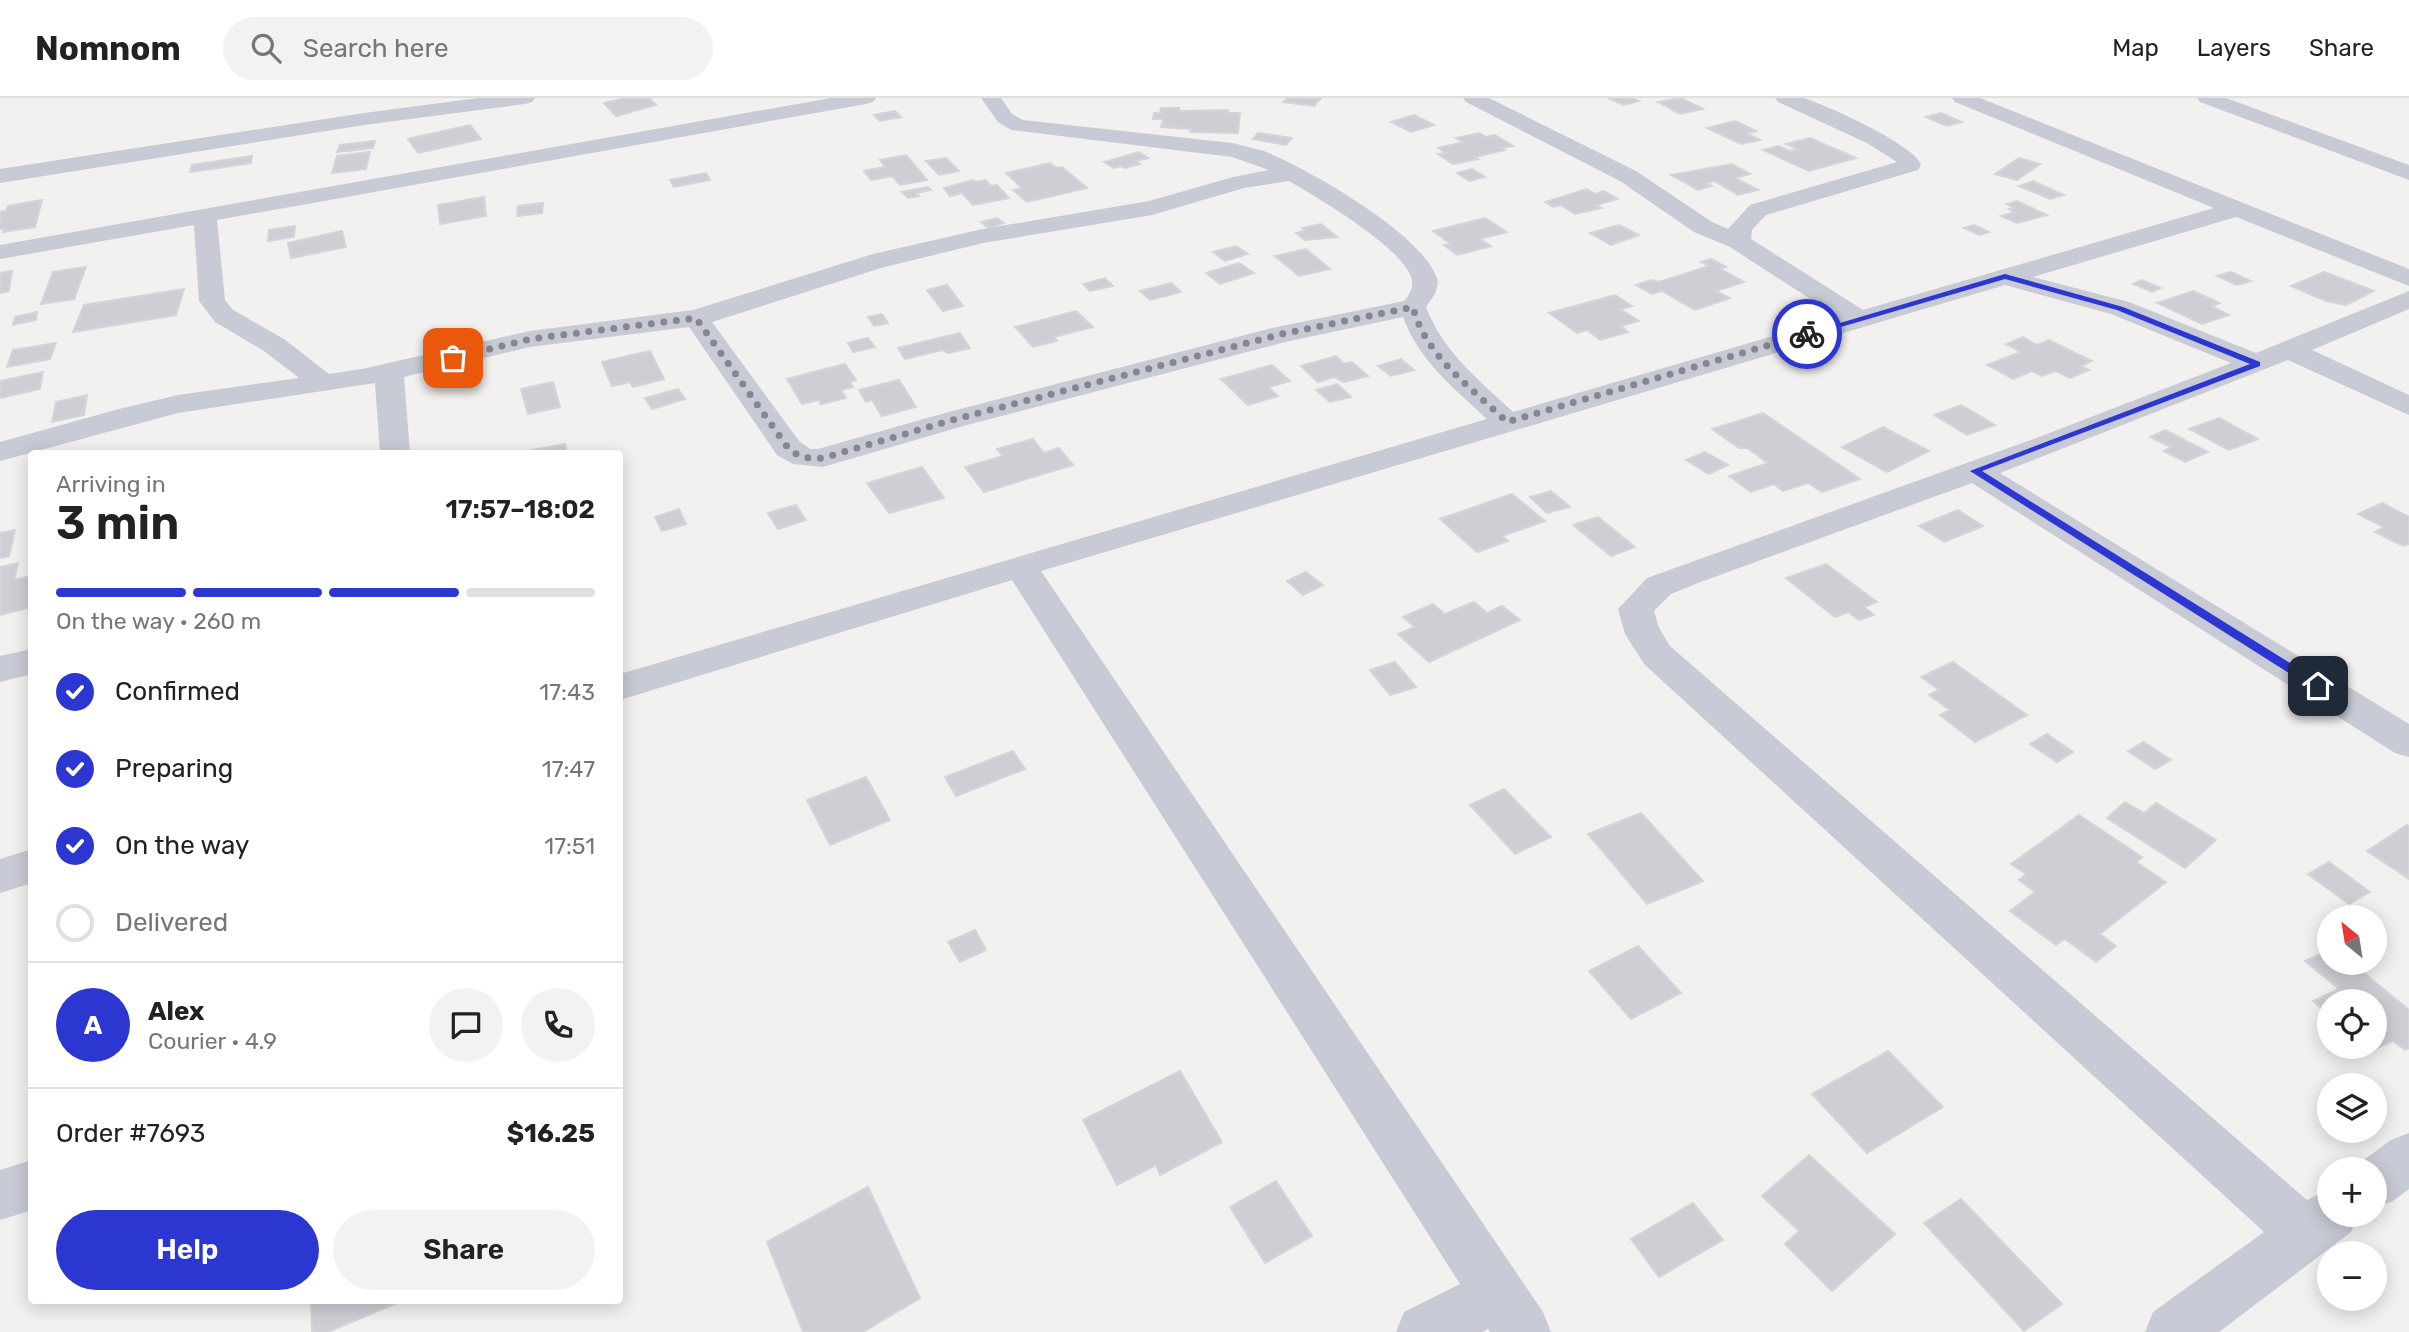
<!DOCTYPE html>
<meta charset="utf-8">
<style>
:root{--surface:#fff;--page:#f2f2f2;--text:#222;--muted:#767676;--line:#e0e0e0;--accent:#2c36d0}
body{margin:0;font-family:Rubik,sans-serif;background:var(--page);color:var(--text);height:100vh;display:flex;flex-direction:column;font-size:26px;white-space:nowrap}
*{box-sizing:border-box;margin:0}
p{font-size:23px;color:var(--muted)}
.icon{flex:none;width:38px;height:38px;fill:none;stroke:currentColor;stroke-width:2;stroke-linecap:round;stroke-linejoin:round}
.map{position:relative;flex:1;overflow:hidden}
.side{position:absolute;left:28px;top:352px;width:595px;height:854px;display:flex;flex-direction:column;background:var(--surface);border-radius:7px;box-shadow:0 4px 18px #0003}
.side>*{flex:none}
.needle{width:46px;rotate:330deg}
.buttons{position:absolute;left:2317px;top:807px;display:grid;gap:14px}
.buttons a{display:grid;place-items:center;width:70px;height:70px;border-radius:50%;background:var(--surface);box-shadow:0 4px 18px #0003;font-size:35px}
.pin{position:absolute;display:grid;place-items:center;width:60px;height:60px;color:#fff;margin:-30px;border-radius:14px;box-shadow:0 4px 10px #0006}
.courier{position:absolute;display:grid;place-items:center;width:70px;height:70px;margin:-35px;border:5px solid #2c36d0;border-radius:50%;background:#fff;color:#222;box-shadow:0 2px 9px #0007}
.overview em{font-style:normal;font-weight:600}
.overview div{display:flex;flex-direction:column-reverse}
.overview{display:flex;align-items:center;justify-content:space-between;height:119px;padding:0 28px}
h1{font-size:46px;font-weight:600;line-height:52px}
.bar{display:grid;grid-template-columns:repeat(4,1fr);gap:10px 7px;align-content:center;height:84px;padding:0 28px}
.bar i{height:9px;border-radius:5px;background:var(--line)}
.bar .selected{background:var(--accent)}
.bar p{grid-column:span 4}
.line{display:flex;align-items:center;gap:18px;padding:0 28px;border-top:2px solid var(--line)}
.line div{flex:1}
.round{display:grid;place-items:center;flex:none;width:74px;height:74px;border-radius:37px;background:var(--page)}
ol{padding:0 28px;list-style:none}
li{display:flex;align-items:center;gap:21px;height:77px}
li p{margin-inline-start:auto}
li .icon{padding:7px;border-radius:50%;background:var(--accent);color:#fff;stroke-width:4}
li:last-child{color:var(--muted)}
li i{width:38px;height:38px;border:4px solid var(--line);border-radius:50%}
.button{display:flex;gap:14px;margin-top:auto;padding:14px 28px}
.button a{flex:1;height:80px;border-radius:42px;background:var(--accent);color:#fff;font-size:28px;font-weight:600;line-height:80px;text-align:center}
.button a+a{background:var(--page);color:var(--text)}
header{display:flex;align-items:center;gap:42px;box-sizing:border-box;height:98px;padding:0 35px;background:var(--surface);border-bottom:2px solid var(--line)}
header strong{font-size:33px}
nav{display:flex;gap:38px;margin-inline-start:auto;font-size:24px}
.search{width:490px;height:63px;background:var(--page);display:flex;align-items:center;gap:18px;box-sizing:border-box;padding:0 24px;border-radius:38px;color:var(--muted);font-size:26px}
.map>svg:first-child{display:block}
</style>
<header>
<strong>Nomnom</strong>
<div class="search"><svg class="icon" aria-label="search" viewBox="0 0 24 24"><circle cx="10" cy="10" r="6"/><path d="M15 15l6 6"/></svg>Search here</div>
<nav><a>Map</a><a>Layers</a><a>Share</a></nav>
</header>
<div class="map">
<svg width="2409" height="1234" viewBox="0 0 2409 1234">
<rect width="100%" height="100%" fill="#f2f1f0"/>
<g fill="#ceced4" stroke="#d5d4da" stroke-width="2">
<path d="M626,0H649L656,7L616,18L604,5Z"/>
<path d="M1287,0H1321L1314,8L1283,4Z"/>
<path d="M1608,0H1632L1639,3L1624,7Z"/>
<path d="M1681,0L1703,11L1680,16L1658,4Z"/>
<path d="M1161,10H1179V13L1228,12L1227,15H1240L1238,35L1190,34L1191,31L1161,29L1163,21H1153L1154,15H1160Z"/>
<path d="M895,13L901,19L880,23L874,17Z"/>
<path d="M1941,15L1962,24L1947,28L1926,19Z"/>
<path d="M1414,17L1434,27L1411,34L1391,24Z"/>
<path d="M1735,23L1756,33L1747,36L1760,42L1741,46L1707,30Z"/>
<path d="M470,27L481,41L418,55L408,41Z"/>
<path d="M1258,35L1292,40L1286,47L1253,41Z"/>
<path d="M1479,35L1486,39L1495,37L1513,48L1501,50L1505,52L1475,59L1478,61L1453,66L1438,56L1446,55L1438,50L1464,44L1456,40Z"/>
<path d="M1810,40L1856,60L1809,73L1763,52L1778,48L1790,53L1798,51L1786,46Z"/>
<path d="M375,43L373,50L337,54L340,47Z"/>
<path d="M370,54L366,71L332,75L337,58Z"/>
<path d="M1139,54L1148,60L1136,63L1140,66L1125,70L1121,68L1114,70L1104,64Z"/>
<path d="M906,57L927,82L900,87L892,78L871,82L864,73L885,69L880,62Z"/>
<path d="M252,58L251,65L190,74L192,67Z"/>
<path d="M946,60L959,73L939,77L926,63Z"/>
<path d="M2019,60L2040,66L2017,82L1995,76Z"/>
<path d="M1050,65L1057,70L1062,69L1087,90L1027,104L1013,92L1022,90L1006,75Z"/>
<path d="M1732,66L1750,76L1735,80L1758,92L1738,97L1714,83L1706,85L1712,88L1698,92L1671,77Z"/>
<path d="M1472,71L1485,79L1470,83L1457,75Z"/>
<path d="M706,75L710,82L674,89L670,82Z"/>
<path d="M973,82L975,84L986,82L991,88L997,87L1009,100L973,107L962,95L950,98L944,90Z"/>
<path d="M2033,83L2064,97L2050,101L2019,88Z"/>
<path d="M928,89L931,92L916,95L919,98L908,100L902,94Z"/>
<path d="M1587,91L1595,96L1604,93L1618,101L1596,107L1601,110L1575,116L1561,107L1553,109L1545,104Z"/>
<path d="M484,99L486,118L440,126L438,107Z"/>
<path d="M42,102L35,129L3,134L4,131H0V114L6,113L8,108Z"/>
<path d="M2017,103L2047,117L2017,125L2001,118L2015,114L2009,111L2014,110L2007,106Z"/>
<path d="M543,105L542,115L517,118L518,108Z"/>
<path d="M997,120L1004,125L988,130L981,124Z"/>
<path d="M1485,120L1507,134L1480,141L1491,148L1457,157L1444,147L1451,146L1433,133Z"/>
<path d="M1321,126L1337,139L1305,142L1296,135L1305,133L1302,130Z"/>
<path d="M1619,127L1639,137L1611,147L1590,135Z"/>
<path d="M1974,127L1989,134L1979,137L1964,130Z"/>
<path d="M295,128L294,139L268,143L269,132Z"/>
<path d="M342,133L346,149L291,160L288,145Z"/>
<path d="M1236,148L1248,156L1225,163L1213,154Z"/>
<path d="M1306,151L1330,171L1299,178L1275,158Z"/>
<path d="M1711,161L1726,169L1720,171L1744,184L1716,193L1730,200L1695,212L1662,193L1652,196L1636,187L1651,182L1659,184L1709,168L1701,164Z"/>
<path d="M1239,165L1254,175L1220,186L1206,175Z"/>
<path d="M86,169L74,201L41,206L53,174Z"/>
<path d="M12,173L9,193L0,195V175Z"/>
<path d="M2231,174L2251,183L2237,187L2217,178Z"/>
<path d="M2324,174L2374,193L2346,207L2326,203L2291,188Z"/>
<path d="M1105,180L1113,188L1090,193L1083,186Z"/>
<path d="M2141,182L2161,190L2152,194L2133,186Z"/>
<path d="M1171,185L1181,194L1150,202L1140,193Z"/>
<path d="M947,187L963,208L943,213L927,192Z"/>
<path d="M184,191L176,217L73,234L84,207Z"/>
<path d="M2193,193L2220,205L2211,208L2229,217L2202,226L2157,205Z"/>
<path d="M1615,197L1632,208L1620,211L1639,223L1621,228L1628,234L1600,242L1587,232L1577,235L1549,215Z"/>
<path d="M1076,213L1093,229L1054,239L1057,243L1033,249L1015,229Z"/>
<path d="M37,214L36,222L13,227L15,219Z"/>
<path d="M882,216L888,225L874,228L868,219Z"/>
<path d="M960,235L970,250L948,255L942,252L905,261L898,250Z"/>
<path d="M2023,239L2037,247L2049,242L2092,263L2081,268L2089,272L2070,280L2056,273L2042,278L2032,273L2013,281L1987,267L2021,254L2006,246Z"/>
<path d="M868,240L875,249L853,254L848,245Z"/>
<path d="M56,245L50,261L7,269L13,252Z"/>
<path d="M650,253L664,281L633,289L630,284L612,288L602,264Z"/>
<path d="M1336,258L1344,266L1352,264L1368,278L1344,284L1334,279L1318,284L1301,268Z"/>
<path d="M1401,261L1414,272L1391,278L1378,268Z"/>
<path d="M845,266L856,282L850,284L853,289L841,292L846,300L821,306L818,302L802,306L787,281Z"/>
<path d="M1272,267L1290,283L1268,289L1278,298L1248,307L1221,281Z"/>
<path d="M43,274L40,291L0,300V283Z"/>
<path d="M899,282L916,309L882,318L872,302L866,304L859,292Z"/>
<path d="M553,284L560,309L528,316L521,291Z"/>
<path d="M1337,286L1351,299L1330,304L1316,292Z"/>
<path d="M678,291L685,301L652,311L645,300Z"/>
<path d="M87,297L84,317L52,324L56,304Z"/>
<path d="M1961,307L1995,327L1967,337L1934,317Z"/>
<path d="M1763,315L1860,381L1822,394L1808,385L1783,393L1774,386L1751,394L1729,378L1768,365L1747,350H1739L1712,331Z"/>
<path d="M2219,320L2258,341L2229,352L2189,331Z"/>
<path d="M1883,329L1929,353L1887,374L1842,349Z"/>
<path d="M2165,332L2208,354L2185,364L2164,353L2171,349L2150,339Z"/>
<path d="M1033,341L1044,355L1059,350L1073,367L984,394L965,369L1003,358L997,351Z"/>
<path d="M565,346L566,355H518Z"/>
<path d="M1705,354L1728,367L1709,376L1686,362Z"/>
<path d="M922,369L944,400L889,415L867,385Z"/>
<path d="M1551,393L1570,409L1547,415L1530,399Z"/>
<path d="M1512,396L1545,423L1502,438L1508,443L1477,454L1440,421Z"/>
<path d="M2382,405L2409,419V446L2403,448L2375,434L2384,429L2358,416Z"/>
<path d="M796,407L806,422L778,431L768,415Z"/>
<path d="M679,411L686,426L662,433L655,419Z"/>
<path d="M1958,412L1983,428L1944,444L1919,428Z"/>
<path d="M1598,419L1635,449L1611,458L1573,427Z"/>
<path d="M15,432L9,458L0,460V435Z"/>
<path d="M18,465L14,482L32,478V509L0,517V469Z"/>
<path d="M1826,466L1877,504L1864,509L1874,517L1859,522L1848,514L1835,519L1786,480Z"/>
<path d="M1306,474L1323,487L1303,497L1287,483Z"/>
<path d="M1474,504L1487,515L1502,508L1520,522L1429,564L1398,536L1415,529L1403,519L1433,506L1445,516Z"/>
<path d="M1395,564L1416,589L1390,597L1370,572Z"/>
<path d="M1953,564L2027,617L1975,644L1940,617L1950,612L1929,597L1939,592L1921,579Z"/>
<path d="M2047,636L2073,654L2057,664L2030,646Z"/>
<path d="M2144,644L2171,662L2155,671L2128,653Z"/>
<path d="M1013,653L1025,671L956,698L945,679Z"/>
<path d="M866,679L890,722L830,747L807,702Z"/>
<path d="M1504,691L1551,739L1515,756L1470,707Z"/>
<path d="M2125,704L2144,715L2156,705L2216,742L2185,770L2107,720Z"/>
<path d="M1641,715L1703,783L1647,806L1588,736Z"/>
<path d="M2079,717L2142,759L2136,764L2166,784L2100,836L2116,848L2096,864L2065,841L2056,847L2010,813L2035,794L2019,782L2026,776L2011,766Z"/>
<path d="M2407,727L2409,729V781L2367,753Z"/>
<path d="M2329,764L2370,794L2349,806L2308,776Z"/>
<path d="M975,832L986,852L960,864L948,844Z"/>
<path d="M1638,848L1681,895L1631,921L1589,873Z"/>
<path d="M2329,852V864H2351L2409,912V950L2405,952L2393,943L2371,953L2366,948H2375V903H2329V917L2313,903L2339,891L2305,863Z"/>
<path d="M1888,953L1943,1009L1867,1055L1812,996Z"/>
<path d="M1180,973L1222,1044L1160,1077L1156,1067L1117,1087L1083,1022Z"/>
<path d="M1809,1057L1895,1136L1832,1193L1785,1146L1799,1133L1762,1098Z"/>
<path d="M1276,1083L1312,1138L1265,1165L1230,1109Z"/>
<path d="M868,1089L920,1200L863,1234H803L767,1144Z"/>
<path d="M1961,1101L2062,1206L2024,1233L1924,1125Z"/>
<path d="M1693,1105L1723,1142L1659,1179L1631,1141Z"/>
<path d="M311,1202H404L328,1234H312Z"/>
</g>
<g fill="none" stroke-linecap="round" stroke-linejoin="round">
<g fill="#c8cad5" fill-rule="evenodd">
<path d="M478,0H535L532,4L525,6L364,27L0,85V71L364,15Z"/>
<path d="M831,0H876L873,4L866,6L217,122L225,202L233,212L284,241L329,276L362,271L530,233L693,212L873,156L983,131L1149,103L1233,79L1269,72L1232,59L1011,32L998,24L981,0H1001L1012,16L1023,22L1232,45C1243,48 1254,50 1264,53C1306,70 1430,139 1438,185L1435,196L1426,209C1443,254 1479,282 1513,314L1838,219L1730,149L1694,134L1620,83L1466,4L1463,0H1489L1636,73L1712,124L1728,131L1750,107L1897,64L1867,45L1778,4L1775,0C1783,0 1794,0 1803,0C1823,5 1917,48 1921,67L1918,72L1766,117L1752,132L1751,141L1863,212L2214,110L1955,4L1952,0H1980L2409,171V188L2236,119L2033,179L2129,204L2256,255L2409,193V211L2312,252L2409,297V317L2288,262L2000,375L2409,626V659L2395,655L1972,385L1698,485L1671,496L1654,513L1659,530L1670,548L2307,1102L2329,1091V1116H2358L2351,1134L2219,1234H2145L2153,1214L2264,1134L1644,566L1625,536L1618,511L1647,480L2039,339L2231,265L2111,216L2005,187L1041,473L1543,1214L1551,1234H1490L1488,1231L1482,1234H1396L1404,1214L1460,1186L1012,482L620,602V576L1487,321C1455,291 1418,262 1403,219L1285,244L967,327L823,369L793,366L777,357L689,229L530,249L404,279L410,355H380L375,285L178,315L0,363V344L119,311L178,297L299,280L264,253L215,224L199,203L194,127L0,161V147ZM1289,83C1316,99 1408,152 1412,183C1413,191 1409,197 1404,203L1272,230L945,315L818,351H810L799,343L712,224L881,170L983,145L1152,117L1244,90Z"/>
<path d="M2197,0H2226L2409,67V82L2200,4Z"/>
<path d="M32,551V576L0,584V558Z"/>
<path d="M32,751V785L0,795V761Z"/>
<path d="M2409,1035V1091L2393,1103L2375,1110V1071H2355L2357,1067L2391,1042Z"/>
<path d="M32,1062V1112L0,1122V1072Z"/>
</g>
</g>
<path fill="#2c36d0" d="M2005,176L2123,209L2260,264V268L1982,373L2322,585V591H2314L1970,373L2250,266L2117,212L2005,181L1810,238L1803,236Z"/>
<g fill="none" stroke-linecap="round" stroke-linejoin="round">
<path stroke="#85868f" stroke-width="7" stroke-dasharray="0 12.6" d="M453,260L530,241L696,220L788,350C799,360 809,361 823,360L956,321L1282,236L1413,209C1425,258 1472,290 1507,324L1807,236"/>
</g>
</svg>
<div class="buttons">
<a><svg class="needle" viewBox="-14 -14 28 28"><path d="M0-13l5 13h-10z" fill="#e53935"/><path d="M0 13l5-13h-10z" fill="#767676"/></svg></a>
<a><svg class="icon" aria-label="locate" viewBox="0 0 24 24"><circle cx="12" cy="12" r="6"/><path d="M12 2v4M12 18v4M2 12h4M18 12h4"/></svg></a>
<a><svg class="icon" aria-label="layers" viewBox="0 0 24 24"><path d="M12 4l9 5-9 5-9-5zM3 14l9 5 9-5"/></svg></a>
<a>+</a>
<a>−</a>
</div>
<div class="pin" style="left:453px;top:260px;background:#ea580c"><svg class="icon" aria-label="bag" viewBox="0 0 24 24"><path d="M5 8h14l-1 12H6zM9 8a3 3 0 0 1 6 0"/></svg></div>
<div class="pin" style="left:2318px;top:588px;background:#1f2937"><svg class="icon" aria-label="home" viewBox="0 0 24 24"><path d="M3 11l9-7 9 7M6 9v11h12V9"/></svg></div>
<div class="courier" style="left:1807px;top:236px"><svg class="icon" aria-label="bike" viewBox="0 0 24 24"><circle cx="6" cy="16" r="4"/><circle cx="18" cy="16" r="4"/><path d="M6 16l4-8h5l3 8M10 8l3 8H6M13 5h3"/></svg></div>
<section class="side">
<div class="overview"><div><h1>3 min</h1><p>Arriving in</p></div><em>17:57–18:02</em></div>
<div class="bar"><i class="selected"></i><i class="selected"></i><i class="selected"></i><i></i><p>On the way · 260 m</p></div>
<ol>
<li><svg class="icon" aria-label="check" viewBox="0 0 24 24"><path d="M5 12l5 5 9-10"/></svg>Confirmed<p>17:43</p></li>
<li><svg class="icon" aria-label="check" viewBox="0 0 24 24"><path d="M5 12l5 5 9-10"/></svg>Preparing<p>17:47</p></li>
<li><svg class="icon" aria-label="check" viewBox="0 0 24 24"><path d="M5 12l5 5 9-10"/></svg>On the way<p>17:51</p></li>
<li><i></i>Delivered</li>
</ol>
<div class="line" style="height:126px"><b class="round" style="background:var(--accent);color:#fff">A</b><div><b>Alex</b><p>Courier · 4.9</p></div><a class="round"><svg class="icon" aria-label="chat" viewBox="0 0 24 24"><path d="M4 5h16v11H9l-5 4z"/></svg></a><a class="round"><svg class="icon" aria-label="phone" viewBox="0 0 24 24"><path d="M5 4h4l2 5-3 2q2 4 5 5l2-3 5 2v4C11 20 4 13 5 4z"/></svg></a></div>
<div class="line" style="height:91px"><div>Order #7693</div><b>$16.25</b></div>
<div class="button"><a>Help</a><a>Share</a></div>
</section>
</div>
